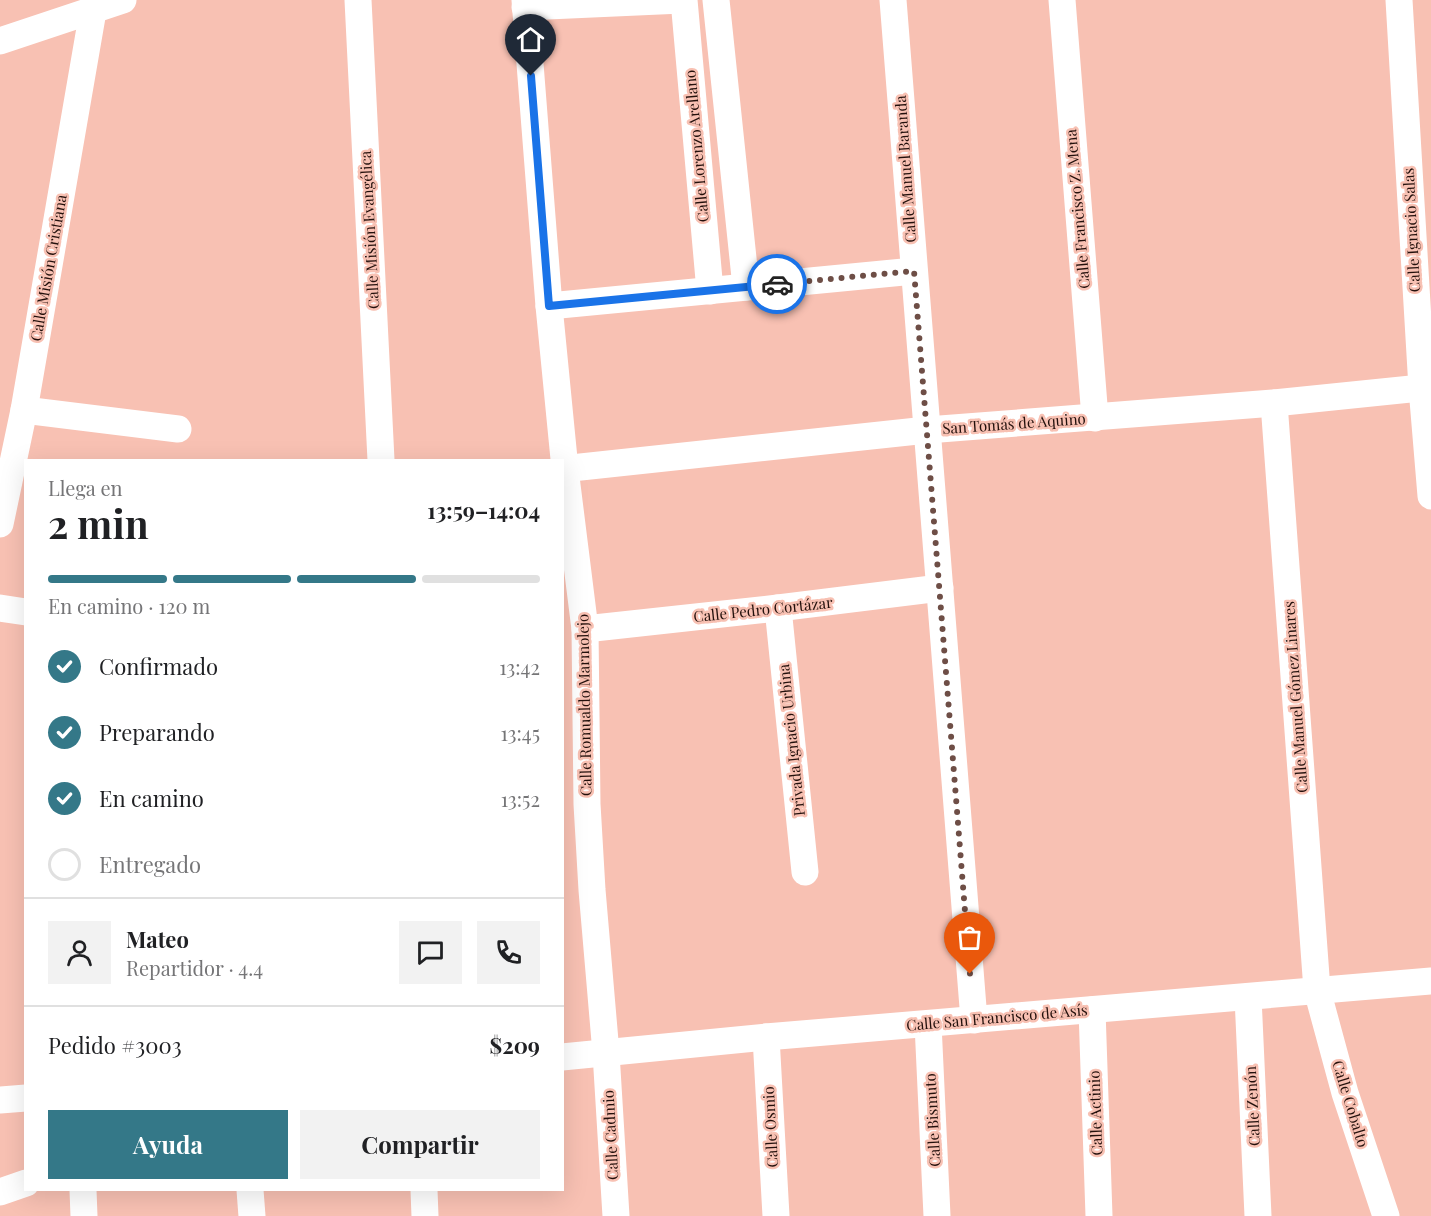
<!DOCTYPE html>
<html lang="es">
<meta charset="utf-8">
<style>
:root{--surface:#fff;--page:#f2f2f2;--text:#202124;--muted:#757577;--line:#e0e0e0;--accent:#347888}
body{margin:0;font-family:"Playfair Display",serif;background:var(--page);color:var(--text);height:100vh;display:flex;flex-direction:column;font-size:22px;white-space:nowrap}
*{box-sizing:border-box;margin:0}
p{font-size:20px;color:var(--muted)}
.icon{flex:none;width:33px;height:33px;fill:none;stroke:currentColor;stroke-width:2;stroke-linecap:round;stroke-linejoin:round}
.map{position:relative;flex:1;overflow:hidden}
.panel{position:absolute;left:24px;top:459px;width:540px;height:732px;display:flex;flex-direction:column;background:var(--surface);border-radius:0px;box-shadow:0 6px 24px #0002}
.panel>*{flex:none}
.pin{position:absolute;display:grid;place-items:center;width:51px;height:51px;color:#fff;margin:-62px -26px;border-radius:50% 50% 50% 0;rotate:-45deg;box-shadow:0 0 6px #0007}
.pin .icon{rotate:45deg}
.courier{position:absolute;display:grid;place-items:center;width:60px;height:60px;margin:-30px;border:4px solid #1a73e8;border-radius:50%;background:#fff;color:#222;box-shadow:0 2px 8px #0007}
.summary em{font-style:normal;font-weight:700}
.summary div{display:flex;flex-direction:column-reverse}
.summary{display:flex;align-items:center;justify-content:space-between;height:102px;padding:0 24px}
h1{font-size:39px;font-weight:700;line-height:45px}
.bar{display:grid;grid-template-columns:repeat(4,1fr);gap:9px 6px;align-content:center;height:72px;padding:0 24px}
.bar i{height:8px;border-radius:4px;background:var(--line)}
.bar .on{background:var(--accent)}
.bar p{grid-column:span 4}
.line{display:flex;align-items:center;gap:15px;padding:0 24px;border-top:2px solid var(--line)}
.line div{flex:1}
.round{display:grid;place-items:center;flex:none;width:63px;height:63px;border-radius:0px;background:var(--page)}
ol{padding:0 24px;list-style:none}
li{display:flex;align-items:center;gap:18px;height:66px}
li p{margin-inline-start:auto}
li .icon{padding:6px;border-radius:50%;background:var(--accent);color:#fff;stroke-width:4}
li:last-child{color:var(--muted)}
li i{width:33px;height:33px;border:3px solid var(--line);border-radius:50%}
.button{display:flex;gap:12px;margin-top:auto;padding:12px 24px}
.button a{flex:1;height:69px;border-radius:0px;background:var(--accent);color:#fff;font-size:24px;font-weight:700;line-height:69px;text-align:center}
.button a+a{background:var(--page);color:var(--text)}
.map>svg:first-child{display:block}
</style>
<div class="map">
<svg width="1431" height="1216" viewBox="0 0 1431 1216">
<rect width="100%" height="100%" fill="#f8c1b3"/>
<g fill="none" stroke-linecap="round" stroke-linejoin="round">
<g stroke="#fff" stroke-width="27">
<path d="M358,0L381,460"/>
<path d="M525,0L549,306L565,469L585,629L587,804L592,890L606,1053L616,1216"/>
<path d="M684,0L710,291"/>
<path d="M716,0L746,287"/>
<path d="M893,0L974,1020"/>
<path d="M1062,0L1095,418"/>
<path d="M1399,0L1422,388L1431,496"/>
<path d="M525,7L682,0"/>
<path d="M0,41L123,0"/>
<path d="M549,306L914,271"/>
<path d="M1274,403L1317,990L1345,1093L1386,1216"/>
<path d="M24,410L178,429"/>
<path d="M562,469L927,430L1274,403L1431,387"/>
<path d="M0,524L24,410L93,11"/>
<path d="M0,608L26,612"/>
<path d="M778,608L805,872"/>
<path d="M585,629L778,608L940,588"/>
<path d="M1248,997L1258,1216"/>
<path d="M1092,1010L1099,1216"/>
<path d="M928,1024L937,1216"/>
<path d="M766,1037L776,1216"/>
<path d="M562,1057L766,1037L1431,981"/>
<path d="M0,1100L26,1098"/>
<path d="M83,1190L84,1216"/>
<path d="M250,1190L252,1216"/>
<path d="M424,1190L425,1216"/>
<path d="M0,1192L26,1183"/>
</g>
</g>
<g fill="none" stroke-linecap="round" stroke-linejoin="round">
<path stroke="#6e4e46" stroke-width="6" stroke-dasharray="0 10.8" d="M777,284L914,271L970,974"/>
<path stroke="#1a73e8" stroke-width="8" d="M531,76L549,306L777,284"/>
</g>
<g text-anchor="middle" stroke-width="5" stroke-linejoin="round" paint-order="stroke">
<g font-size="15" fill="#23100c" stroke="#f8c1b3">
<text transform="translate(697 146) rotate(-95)" y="5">Calle Lorenzo Arellano</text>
<text transform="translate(906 169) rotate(-94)" y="5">Calle Manuel Baranda</text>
<text transform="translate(1078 209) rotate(-95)" y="5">Calle Francisco Z. Mena</text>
<text transform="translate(370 230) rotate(-93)" y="5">Calle Misión Evangélica</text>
<text transform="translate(1412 230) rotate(-93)" y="5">Calle Ignacio Salas</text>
<text transform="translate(49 268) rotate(-80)" y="5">Calle Misión Cristiana</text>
<text transform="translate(1014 424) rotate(-4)" y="5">San Tomás de Aquino</text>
<text transform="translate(763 610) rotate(-6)" y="5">Calle Pedro Cortázar</text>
<text transform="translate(1296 697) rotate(-94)" y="5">Calle Manuel Gómez Linares</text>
<text transform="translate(585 705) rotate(-91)" y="5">Calle Romualdo Marmolejo</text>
<text transform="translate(792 740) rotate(-96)" y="5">Privada Ignacio Urbina</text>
<text transform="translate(997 1018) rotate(-5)" y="5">Calle San Francisco de Asís</text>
<text transform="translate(1350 1104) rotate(73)" y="5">Calle Cobalto</text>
<text transform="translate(1253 1106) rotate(-93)" y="5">Calle Zenón</text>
<text transform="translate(1096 1113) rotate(-92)" y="5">Calle Actinio</text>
<text transform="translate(933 1120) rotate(-93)" y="5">Calle Bismuto</text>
<text transform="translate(771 1127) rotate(-93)" y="5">Calle Osmio</text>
<text transform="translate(611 1135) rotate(-93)" y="5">Calle Cadmio</text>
</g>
</g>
</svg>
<div class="pin" style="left:970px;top:974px;background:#ea580c"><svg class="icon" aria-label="bag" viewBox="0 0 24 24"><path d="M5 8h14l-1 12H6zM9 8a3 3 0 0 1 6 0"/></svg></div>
<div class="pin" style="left:531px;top:76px;background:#1f2937"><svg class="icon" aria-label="home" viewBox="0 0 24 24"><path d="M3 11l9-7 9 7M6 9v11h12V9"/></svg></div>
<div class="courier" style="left:777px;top:284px"><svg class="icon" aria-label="car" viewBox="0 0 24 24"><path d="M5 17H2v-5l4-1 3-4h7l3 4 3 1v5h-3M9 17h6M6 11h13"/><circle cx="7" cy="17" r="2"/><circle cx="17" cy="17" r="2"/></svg></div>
<section class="panel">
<div class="summary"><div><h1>2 min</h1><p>Llega en</p></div><em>13:59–14:04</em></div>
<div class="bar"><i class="on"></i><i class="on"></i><i class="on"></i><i></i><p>En camino · 120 m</p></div>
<ol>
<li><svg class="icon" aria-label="check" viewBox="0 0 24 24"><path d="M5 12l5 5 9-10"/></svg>Confirmado<p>13:42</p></li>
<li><svg class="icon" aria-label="check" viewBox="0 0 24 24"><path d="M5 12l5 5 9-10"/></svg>Preparando<p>13:45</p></li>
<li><svg class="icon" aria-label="check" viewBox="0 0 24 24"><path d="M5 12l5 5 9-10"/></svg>En camino<p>13:52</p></li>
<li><i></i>Entregado</li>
</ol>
<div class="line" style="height:108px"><a class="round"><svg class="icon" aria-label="person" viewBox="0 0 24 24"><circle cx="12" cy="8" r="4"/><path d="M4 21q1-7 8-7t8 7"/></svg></a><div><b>Mateo</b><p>Repartidor · 4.4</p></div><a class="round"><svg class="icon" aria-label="chat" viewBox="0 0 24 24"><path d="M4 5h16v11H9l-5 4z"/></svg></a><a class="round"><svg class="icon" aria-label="phone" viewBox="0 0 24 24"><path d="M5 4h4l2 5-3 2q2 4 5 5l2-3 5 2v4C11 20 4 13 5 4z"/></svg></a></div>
<div class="line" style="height:78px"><div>Pedido #3003</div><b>$209</b></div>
<div class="button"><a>Ayuda</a><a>Compartir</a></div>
</section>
</div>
